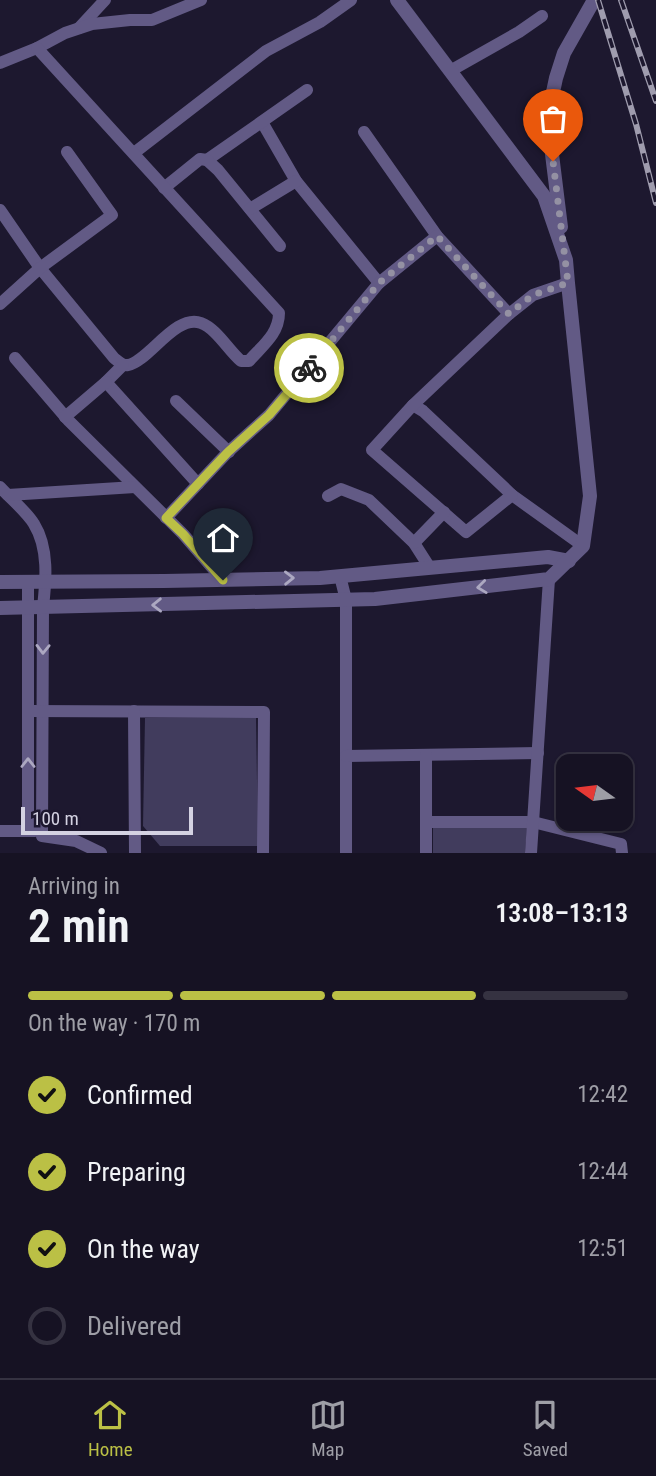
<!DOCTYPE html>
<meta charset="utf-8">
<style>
:root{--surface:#161223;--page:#1f1b2b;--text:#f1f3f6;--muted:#9e9ea6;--line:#353241;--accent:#bbc045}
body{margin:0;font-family:"Roboto Condensed",sans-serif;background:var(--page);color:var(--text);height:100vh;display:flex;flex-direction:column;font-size:26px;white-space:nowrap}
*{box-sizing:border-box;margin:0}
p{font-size:23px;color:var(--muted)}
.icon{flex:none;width:38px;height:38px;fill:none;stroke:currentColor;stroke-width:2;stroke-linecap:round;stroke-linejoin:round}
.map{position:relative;height:853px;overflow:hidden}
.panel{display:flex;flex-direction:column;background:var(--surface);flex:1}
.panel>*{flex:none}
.needle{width:46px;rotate:284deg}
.fabs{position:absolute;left:556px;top:754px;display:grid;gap:14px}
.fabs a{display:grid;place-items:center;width:77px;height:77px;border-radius:14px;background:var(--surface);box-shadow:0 2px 5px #0004,0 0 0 2px var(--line);font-size:35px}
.scale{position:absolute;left:21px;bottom:18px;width:172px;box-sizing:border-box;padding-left:7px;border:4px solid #d4d2e2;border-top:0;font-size:19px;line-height:24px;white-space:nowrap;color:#d4d2e2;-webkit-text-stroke:5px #1d182f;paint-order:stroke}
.pin{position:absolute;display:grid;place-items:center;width:60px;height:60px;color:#fff;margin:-72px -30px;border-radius:50% 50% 50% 0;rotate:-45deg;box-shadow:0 0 7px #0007}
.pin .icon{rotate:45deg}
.courier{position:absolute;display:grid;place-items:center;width:70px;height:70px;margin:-35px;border:5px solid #bbc045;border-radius:50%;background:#fff;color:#222;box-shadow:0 2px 9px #0007}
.summary em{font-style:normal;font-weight:600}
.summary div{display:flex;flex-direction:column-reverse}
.summary{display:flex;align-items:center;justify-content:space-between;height:119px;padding:0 28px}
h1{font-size:46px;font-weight:600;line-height:52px}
.bar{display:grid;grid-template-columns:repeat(4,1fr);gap:10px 7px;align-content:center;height:84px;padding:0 28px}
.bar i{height:9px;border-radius:5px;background:var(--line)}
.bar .selected{background:var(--accent)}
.bar p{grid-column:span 4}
ol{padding:0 28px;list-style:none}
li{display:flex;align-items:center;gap:21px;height:77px}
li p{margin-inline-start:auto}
li .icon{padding:7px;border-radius:50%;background:var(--accent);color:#111;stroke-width:4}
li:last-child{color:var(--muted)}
li i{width:38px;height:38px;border:4px solid var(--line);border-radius:50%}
.tab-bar{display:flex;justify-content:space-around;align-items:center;height:98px;border-top:2px solid var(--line);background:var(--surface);font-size:19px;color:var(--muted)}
.tab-bar a{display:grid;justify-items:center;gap:4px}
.tab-bar .selected{color:var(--accent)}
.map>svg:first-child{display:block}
</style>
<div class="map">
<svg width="656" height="853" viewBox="0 0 656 853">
<rect width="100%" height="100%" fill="#1d182f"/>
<g fill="#413c5d">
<path d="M145,718H256L258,846H160L143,826Z"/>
<path d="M433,827H527L525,853H433Z"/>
</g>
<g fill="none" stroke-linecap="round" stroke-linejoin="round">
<g stroke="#625a85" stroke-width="12">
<path d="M79,28L105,0"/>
<path d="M0,63L37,48L65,33L92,24L130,20H152L201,0"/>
<path d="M450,71L519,32L542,16"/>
<path d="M262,122L296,181L379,283"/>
<path d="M364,132L437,236L509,314"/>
<path d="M134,153L266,51L320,22L351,0"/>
<path d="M207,160L307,90"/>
<path d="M164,188L200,159L207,160L218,170L280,246"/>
<path d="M250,209L296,181"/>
<path d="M0,210L40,268L114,358C118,361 122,366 128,365C148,362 176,313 201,323C217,329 228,350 241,361H249C262,346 279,334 279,313L37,48"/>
<path d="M0,304L40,268L112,215L67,152"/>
<path d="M15,358L69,421L183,534L223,580"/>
<path d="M123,365L106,382L198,484"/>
<path d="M176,401L229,452"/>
<path d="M413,405L423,411L512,495L583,546"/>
<path d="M65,417L106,382"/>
<path d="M0,487C10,498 27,512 34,524C49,548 46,581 43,607L42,836L76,841L101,853"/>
<path d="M8,495L135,487"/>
<path d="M512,495L466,532L372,450L413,405L509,314L533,295L568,283"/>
<path d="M328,496L341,489L369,500L414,543L430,568"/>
<path d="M166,518L228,452L269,415L379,283L437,236"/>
<path d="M414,543L444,512"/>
<path d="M340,576L346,600V853"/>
<path d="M28,711L264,712L263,853"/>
<path d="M134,711L135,853"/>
<path d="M346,756L538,753"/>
<path d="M426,822H533L621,844L622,853"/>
<path d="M0,831H35"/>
<path d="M28,831V581"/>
<path d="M426,853V755"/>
<path d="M531,853L549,579"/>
</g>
<g stroke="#625a85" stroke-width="14">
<path d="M561,227L550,138L549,111L556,78L564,53L594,0"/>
<path d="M0,582L164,581L320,578L548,557L569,561"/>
<path d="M0,608L375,599L549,579L583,546L590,496L568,283L566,260L544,196L397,0"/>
</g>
<defs>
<g id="rail">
<path d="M598,0L636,124L656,203"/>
<path d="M621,0L656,101"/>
</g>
</defs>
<use href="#rail" stroke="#9f9cae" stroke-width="6"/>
<use href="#rail" stroke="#1d182f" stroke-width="3.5" stroke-dasharray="10" stroke-linecap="butt"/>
</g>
<defs><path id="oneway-chevron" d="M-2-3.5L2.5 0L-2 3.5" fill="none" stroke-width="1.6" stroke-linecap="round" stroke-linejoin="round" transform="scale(1.75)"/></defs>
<g stroke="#aca8c1">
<use href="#oneway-chevron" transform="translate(289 578) rotate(-1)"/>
<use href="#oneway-chevron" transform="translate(482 587) rotate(173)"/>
<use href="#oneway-chevron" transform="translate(157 605) rotate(179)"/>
<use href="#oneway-chevron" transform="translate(43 649) rotate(91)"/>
<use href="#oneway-chevron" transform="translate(28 763) rotate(-90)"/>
</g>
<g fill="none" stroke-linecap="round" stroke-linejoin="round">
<path stroke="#9491a3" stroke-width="7" stroke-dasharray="0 12.6" d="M309,368L379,283L437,236L509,314L533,295L568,283L553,161"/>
<path stroke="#bbc045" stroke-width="9" d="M223,580L183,534L166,518L228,452L269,415L309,368"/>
</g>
</svg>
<div class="fabs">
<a><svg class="needle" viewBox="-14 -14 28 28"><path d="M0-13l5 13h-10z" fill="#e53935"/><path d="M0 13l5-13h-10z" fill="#9e9ea6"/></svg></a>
</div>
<div class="scale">100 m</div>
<div class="pin" style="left:553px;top:161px;background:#ea580c"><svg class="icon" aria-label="bag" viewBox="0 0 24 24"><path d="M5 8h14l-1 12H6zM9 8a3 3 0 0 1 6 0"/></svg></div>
<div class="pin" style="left:223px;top:580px;background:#1f2937"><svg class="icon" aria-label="home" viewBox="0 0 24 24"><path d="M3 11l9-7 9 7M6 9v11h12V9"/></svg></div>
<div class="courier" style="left:309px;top:368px"><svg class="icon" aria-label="bike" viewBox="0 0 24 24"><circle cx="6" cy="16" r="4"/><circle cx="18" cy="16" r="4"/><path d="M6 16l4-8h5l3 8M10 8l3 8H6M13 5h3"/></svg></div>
</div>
<section class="panel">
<div class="summary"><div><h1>2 min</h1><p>Arriving in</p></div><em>13:08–13:13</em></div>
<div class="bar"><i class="selected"></i><i class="selected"></i><i class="selected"></i><i></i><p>On the way · 170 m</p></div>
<ol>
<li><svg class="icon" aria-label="check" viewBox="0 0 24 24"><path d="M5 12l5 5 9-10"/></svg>Confirmed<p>12:42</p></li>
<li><svg class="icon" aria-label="check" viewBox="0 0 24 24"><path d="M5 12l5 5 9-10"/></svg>Preparing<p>12:44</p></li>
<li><svg class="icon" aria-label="check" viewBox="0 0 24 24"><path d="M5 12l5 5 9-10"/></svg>On the way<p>12:51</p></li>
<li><i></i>Delivered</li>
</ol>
</section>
<nav class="tab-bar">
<a class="selected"><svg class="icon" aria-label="home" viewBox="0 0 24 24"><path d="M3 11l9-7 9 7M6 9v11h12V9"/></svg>Home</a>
<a><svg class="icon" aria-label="map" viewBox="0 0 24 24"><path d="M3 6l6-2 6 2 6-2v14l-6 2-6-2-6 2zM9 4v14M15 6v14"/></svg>Map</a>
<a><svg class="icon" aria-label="saved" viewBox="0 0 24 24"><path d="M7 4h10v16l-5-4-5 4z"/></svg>Saved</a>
</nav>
